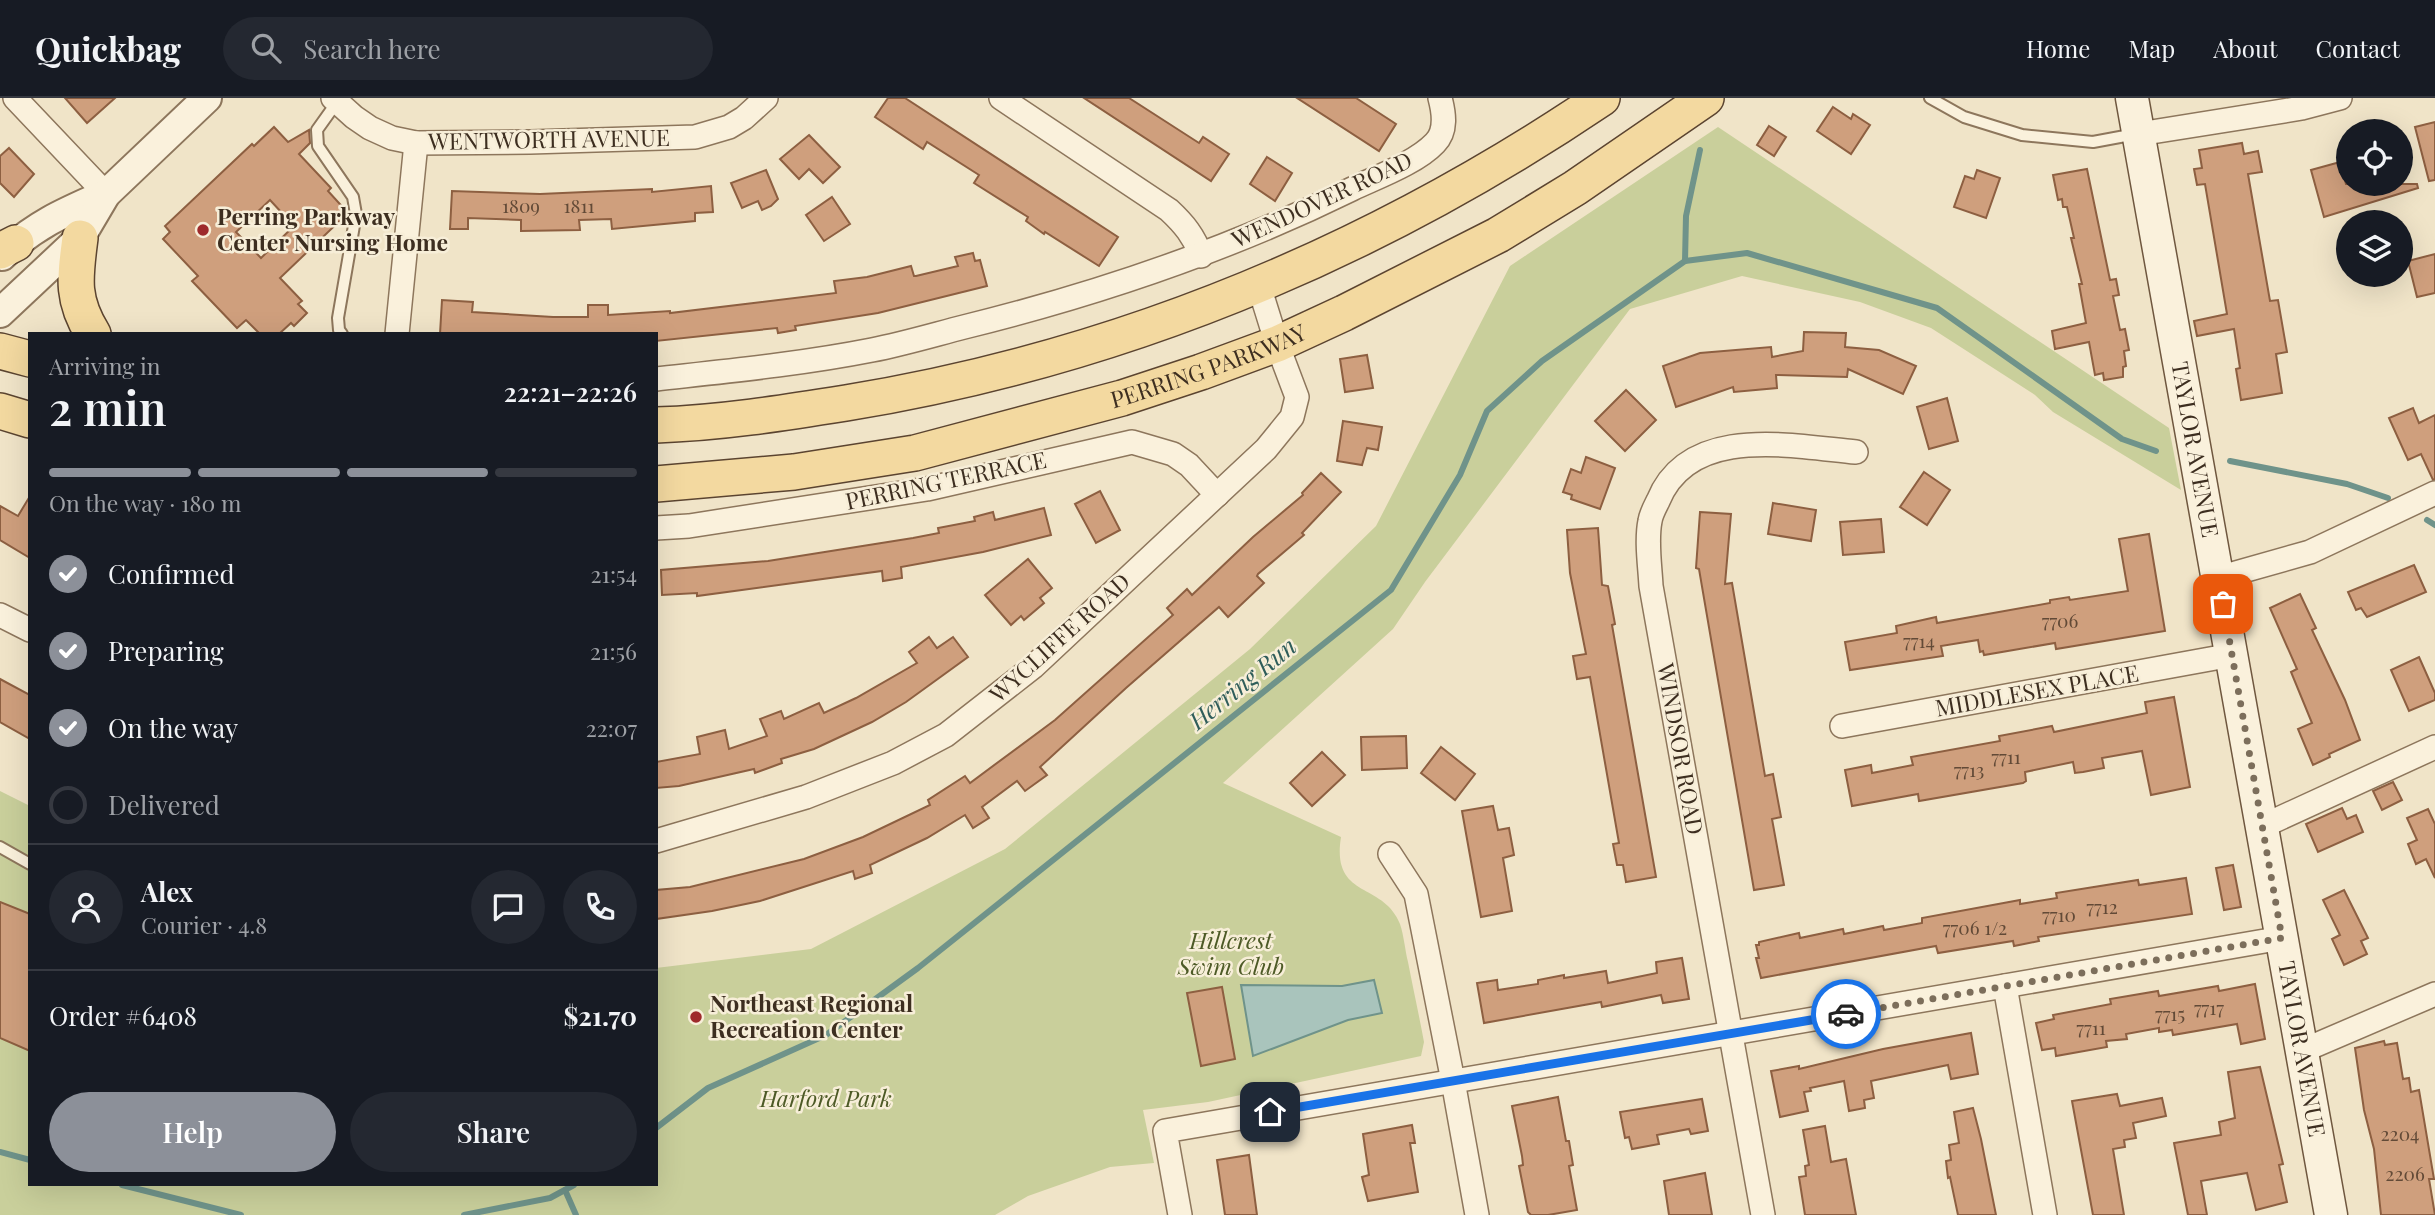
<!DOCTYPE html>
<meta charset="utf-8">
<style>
:root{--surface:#171b24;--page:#242831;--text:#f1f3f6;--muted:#9ea1a6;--line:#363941;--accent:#8c9099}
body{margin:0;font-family:"Playfair Display",serif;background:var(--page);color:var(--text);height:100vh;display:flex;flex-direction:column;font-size:26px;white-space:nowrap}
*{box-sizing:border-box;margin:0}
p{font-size:23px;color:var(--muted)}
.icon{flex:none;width:38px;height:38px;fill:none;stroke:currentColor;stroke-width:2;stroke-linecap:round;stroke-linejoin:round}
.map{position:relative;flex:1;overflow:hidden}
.drawer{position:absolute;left:28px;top:234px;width:630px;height:854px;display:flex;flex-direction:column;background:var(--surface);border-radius:0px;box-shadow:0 7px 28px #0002}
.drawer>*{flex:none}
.fabs{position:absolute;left:2336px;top:21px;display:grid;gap:14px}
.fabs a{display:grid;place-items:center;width:77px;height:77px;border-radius:50%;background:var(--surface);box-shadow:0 7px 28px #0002;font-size:35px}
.pin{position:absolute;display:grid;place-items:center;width:60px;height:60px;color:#fff;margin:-30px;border-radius:14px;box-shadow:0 4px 10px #0006}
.courier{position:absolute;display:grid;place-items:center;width:70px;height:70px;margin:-35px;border:5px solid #1a73e8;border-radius:50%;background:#fff;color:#222;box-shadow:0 2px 9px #0007}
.overview em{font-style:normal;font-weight:600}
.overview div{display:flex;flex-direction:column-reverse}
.overview{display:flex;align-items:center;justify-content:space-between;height:119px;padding:0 21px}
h1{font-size:46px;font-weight:600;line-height:52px}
.bar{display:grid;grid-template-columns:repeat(4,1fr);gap:10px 7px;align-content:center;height:84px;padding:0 21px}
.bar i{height:9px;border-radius:5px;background:var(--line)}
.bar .active{background:var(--accent)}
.bar p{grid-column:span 4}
.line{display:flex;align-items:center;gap:18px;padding:0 21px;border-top:2px solid var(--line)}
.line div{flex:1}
.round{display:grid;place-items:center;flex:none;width:74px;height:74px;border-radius:37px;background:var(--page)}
ol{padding:0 21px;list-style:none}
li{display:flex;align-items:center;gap:21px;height:77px}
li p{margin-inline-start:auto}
li .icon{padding:7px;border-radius:50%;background:var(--accent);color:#fff;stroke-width:4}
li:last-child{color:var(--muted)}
li i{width:38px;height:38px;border:4px solid var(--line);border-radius:50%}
.action{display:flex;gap:14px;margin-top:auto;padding:14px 21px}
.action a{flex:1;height:80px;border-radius:42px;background:var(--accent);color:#fff;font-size:28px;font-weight:600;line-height:80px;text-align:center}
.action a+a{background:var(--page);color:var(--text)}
header{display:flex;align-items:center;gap:42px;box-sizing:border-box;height:98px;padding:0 35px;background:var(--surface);border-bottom:2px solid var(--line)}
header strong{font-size:33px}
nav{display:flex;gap:38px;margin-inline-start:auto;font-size:24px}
.search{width:490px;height:63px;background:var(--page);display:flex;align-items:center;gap:18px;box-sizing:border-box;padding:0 24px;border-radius:38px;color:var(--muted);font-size:26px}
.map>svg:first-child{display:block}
</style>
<header>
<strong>Quickbag</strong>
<div class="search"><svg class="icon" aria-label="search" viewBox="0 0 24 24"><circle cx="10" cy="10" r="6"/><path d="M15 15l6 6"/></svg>Search here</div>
<nav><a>Home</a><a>Map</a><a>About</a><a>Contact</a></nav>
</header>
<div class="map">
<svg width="2435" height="1117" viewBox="0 0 2435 1117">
<rect width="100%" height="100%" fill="#f0e4c8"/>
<path fill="#c9cf9b" d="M1718,29L2169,330L2181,392L2053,314L2035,297L1931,230L1860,204L1742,178L1630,211L1425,484L1393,531L1223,685L1341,739C1331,802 1383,783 1400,826C1404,838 1405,852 1408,864C1413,890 1419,917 1424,944L1421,958L1208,1004L1143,1012L1154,1065L1110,1069L1028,1098L995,1117H0V693L30,708V1087H656V870L811,851L1005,751L1250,551L1376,428L1510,168Z"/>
<path fill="#a9c4bc" stroke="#6f938a" stroke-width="2" d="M1374,882L1382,915L1348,922L1253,958L1241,887L1342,888Z"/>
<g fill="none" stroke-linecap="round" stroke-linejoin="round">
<g stroke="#6f938a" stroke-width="6">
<path d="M1685,163L1686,118L1700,52"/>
<path d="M2230,363L2347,386L2388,400"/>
<path d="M2427,422L2435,427"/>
<path d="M656,1030L708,990L826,937L918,870L1391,492L1460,377L1487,313L1542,263L1685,163L1747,155L1937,210L2122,341L2156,353"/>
<path d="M0,1054L30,1062"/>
<path d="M122,1087L241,1117"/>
<path d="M565,1092L576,1117"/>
<path d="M464,1117L550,1100L574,1087"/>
</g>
</g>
<g fill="#cf9f7d" stroke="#8d5f41" stroke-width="2" fill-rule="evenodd">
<path d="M65,0H115L87,25Z"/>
<path d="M888,0H905L1118,139L1099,168L1045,134L1044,136L1026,123L1028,119L974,85L979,77L927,44L923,51L875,19Z"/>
<path d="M1084,0H1129L1199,45L1203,39L1229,56L1211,83Z"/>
<path d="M1297,0H1356L1396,26L1379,53Z"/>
<path d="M1833,9L1851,21L1853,16L1870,27L1851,56L1817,33Z"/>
<path d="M2435,24V82L2429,83L2415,29Z"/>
<path d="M1769,28L1786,39L1774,58L1757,47Z"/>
<path d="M274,29L288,44L309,32L310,45L299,56L331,90L328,93L348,115L280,180L302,203L298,206L307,215L294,228L291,225L279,236H260L246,222L237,230L192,183L198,178L163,141L170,134L165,128L252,46L254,48ZM270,102L294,128L261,160L236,134Z"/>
<path d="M809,37L840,69L823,85L809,71L799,81L780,61Z"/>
<path d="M2242,45L2244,56L2258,53L2262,74L2248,76L2270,203L2278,202L2287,254L2276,256L2282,295L2241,302L2236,271L2240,270L2234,231L2197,238L2194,223L2227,216L2205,86L2197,87L2194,71L2202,70L2199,52Z"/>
<path d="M9,50L34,76L14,99L0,85V58Z"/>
<path d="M1267,59L1292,75L1275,103L1250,86Z"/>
<path d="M2340,64L2346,86H2417L2418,90L2324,119L2311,72Z"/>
<path d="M2087,71L2110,182L2116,181L2119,197L2113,198L2120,232L2125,231L2129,252L2124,253L2126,268L2123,269V279L2104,282L2103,275L2095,277L2089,244L2055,251L2052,233L2086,225L2079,186H2082L2071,140H2074L2067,109H2063L2062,101L2058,102L2053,77Z"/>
<path d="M766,72L778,101L771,108L762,112L758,103L742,110L731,85Z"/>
<path d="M1977,72L2000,80L1986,120L1954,109L1965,78L1974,81Z"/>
<path d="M711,88L713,114L695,115V123L612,131L611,121L579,122L580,132L521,133V122L468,120V131H450L452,93L540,96L652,91V94Z"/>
<path d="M832,99L850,126L824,143L806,117Z"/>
<path d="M973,155L975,163L980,162L987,188L878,215L795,228L796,232L778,235L777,230L656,243V236H440L442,202L473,204L472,214L553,219H588V207H608V217L670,213V215L836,195L834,183L867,179L911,168L914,178H916L958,168L955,159Z"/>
<path d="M2435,156V195L2417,199L2408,163Z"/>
<path d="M1804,234L1846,235L1845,249L1879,252L1916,268L1903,296L1848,271L1847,279L1776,277L1777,290L1734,294L1733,289L1676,309L1663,268L1700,255L1771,249L1772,259L1803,253Z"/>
<path d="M1367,257L1373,290L1345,294L1340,261Z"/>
<path d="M1626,292L1656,322L1625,353L1595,323Z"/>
<path d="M1947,300L1958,343L1929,351L1917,309Z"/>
<path d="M2413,310L2419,325L2435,317V381L2433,382L2421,356L2408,362L2389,320Z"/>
<path d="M1343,323L1382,329L1378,352L1367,350L1362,367L1337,363Z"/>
<path d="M1586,359L1615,370L1600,411L1571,401L1572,397L1563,394L1571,371L1581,375Z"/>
<path d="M1924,374L1950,392L1927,427L1900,409Z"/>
<path d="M1321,375L1341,394L1302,435L1304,437L1258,476L1257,478L1264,485L1228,519L1219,509L1126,590L1040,669L1047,677L1025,693L1017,683L982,709L989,720L973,730L965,717L927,740L870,767L872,775L855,781L853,773L760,803L712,813L656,821V792L690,789L804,761L863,739L930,707L928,702L965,678L970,685L1055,622L1173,517L1167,510L1187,491L1192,497L1253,439L1303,397L1302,395Z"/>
<path d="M1100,393L1120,432L1096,445L1075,406Z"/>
<path d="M30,398V460L0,442V408L18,418Z"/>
<path d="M1773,405L1816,412L1811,443L1768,436Z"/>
<path d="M1044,410L1051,437L983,454L901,469L902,480L883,483L882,473L697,498V495L662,497L661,472L768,463L913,440L939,435L938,430L975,423L974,419L993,414L995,422Z"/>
<path d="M1700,414L1731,416L1725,486L1732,485L1765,678L1773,676L1781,719L1772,721L1784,787L1754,792L1699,471L1696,470Z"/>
<path d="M1881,421L1884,454L1843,457L1840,424Z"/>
<path d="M1598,430L1602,487L1608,488L1615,526L1612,527L1656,779L1626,784L1623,767H1617L1613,746L1619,745L1590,579L1577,581L1573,558L1586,556L1570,475L1567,432Z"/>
<path d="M2149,436L2165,533L2056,551L2055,545L1984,557L1983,553L1980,554L1978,542L1941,548L1943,558L1850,572L1845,544L1897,535L1896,528L1936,519L1937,525L2050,505V502L2069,499L2070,502L2128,493L2119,441Z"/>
<path d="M1028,461L1052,490L1040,500L1044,505L1024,522L1021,518L1011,527L985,497Z"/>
<path d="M2414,467L2426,494L2367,519L2361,510L2356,512L2348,494Z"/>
<path d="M2300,496L2316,530L2312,532L2345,602L2360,642L2329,656L2330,659L2313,667L2298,631L2312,625L2291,574L2297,571L2270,510Z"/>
<path d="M929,539L937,550L953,539L968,559L906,604L872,624L814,651L781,661L782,665L755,675L754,671L679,688L656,690V664L700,656L697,639L725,632L729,651L767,638L760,621L781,613L784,621L819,605L824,615L856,600L917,565L909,554Z"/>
<path d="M2419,559L2435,595V602L2409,613L2391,572Z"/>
<path d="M0,581L30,597V641L0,624Z"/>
<path d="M2174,599L2190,689L2151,697L2142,653L2102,660L2104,670L2083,674L2075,675L2073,664L2025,674L2026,683L2023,685L1919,703L1918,696L1852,708L1845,672L1871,667L1872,675L1913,667L1911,659L2000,643L1999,638L2052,628L2054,634L2147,615L2145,604Z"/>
<path d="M1406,638L1407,670L1362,672L1361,639Z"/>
<path d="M1441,649L1475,676L1455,702L1421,675Z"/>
<path d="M1322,654L1345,677L1312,708L1290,685Z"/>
<path d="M2393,684L2402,702L2382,712L2373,693Z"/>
<path d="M1493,708L1498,732L1509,730L1514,757L1503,760L1512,813L1481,819L1462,713Z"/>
<path d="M2342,710L2347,721L2356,717L2363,734L2318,754L2306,726Z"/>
<path d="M2428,711L2435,726V780L2426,761L2416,766L2408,746L2417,742L2407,720Z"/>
<path d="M2233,767L2241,809L2224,812L2216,770Z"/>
<path d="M2186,780L2192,816L2038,839L2039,843L2014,848L2013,843L1938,855L1936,848L1761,880L1756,860H1759L1756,847H1759V844L1799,835L1800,840L1843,831L1844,836L1883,828L1884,832L1922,825V820L2020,802V806L2057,800L2056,795L2138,782L2139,787Z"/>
<path d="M2344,792L2368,840L2361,843L2367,856L2344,867L2332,841L2340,837L2323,802Z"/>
<path d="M0,804L30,816V953L0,940Z"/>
<path d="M1682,860L1689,901L1663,905L1661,897L1602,909L1601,904L1484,925L1477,885L1497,882L1498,892L1538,886V882L1564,877V880L1606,873L1608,885L1657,875L1656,864Z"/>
<path d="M2255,886L2265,941L2241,946L2237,926L2173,937L2172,932L2159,934V930L2126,936L2127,941L2106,943L2107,949L2056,958L2055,950L2042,952L2036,925L2054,921L2053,917L2111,906L2110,901L2158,893L2159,898L2218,888L2219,893Z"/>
<path d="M1222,889L1235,961L1201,968L1187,895Z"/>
<path d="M1971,935L1978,976L1951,981L1948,967L1871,983L1874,1000L1864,1002L1865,1010L1849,1013L1844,983L1810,990L1811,993L1804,994L1808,1013L1780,1019L1771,973L1799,968V971L1883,951Z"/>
<path d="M2384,943L2385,947L2397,945L2403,981L2409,980L2411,994L2419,992L2434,1081H2429L2435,1117H2381L2374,1051L2364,1012L2355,950Z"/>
<path d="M2260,969L2283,1066L2279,1067L2287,1104L2256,1112L2247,1075L2201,1083L2207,1117H2188L2174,1045L2221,1037L2219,1024L2235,1020L2228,974Z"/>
<path d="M2117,996L2120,1008L2162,1000L2166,1018L2133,1025L2136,1040L2124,1042L2125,1049L2113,1051L2124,1117H2093L2072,1003Z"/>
<path d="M1558,999L1566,1043H1569L1573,1067L1569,1068L1577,1112L1548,1117H1531L1528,1114L1519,1068L1523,1067L1522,1058L1512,1008Z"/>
<path d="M1702,1001L1708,1033L1691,1036L1689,1031L1657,1037L1659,1046L1632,1051L1629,1039L1625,1040L1620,1014Z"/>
<path d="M1973,1010L1981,1041L1996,1117H1958L1950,1079L1948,1080L1946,1063L1951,1062L1949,1047L1959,1045L1954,1014Z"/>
<path d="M1412,1027L1415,1045H1410L1418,1094L1368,1103L1362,1079L1369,1077L1363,1036Z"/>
<path d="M1825,1028L1831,1064L1846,1061L1856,1117H1805L1799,1079L1806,1078L1805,1068L1809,1067L1803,1032Z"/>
<path d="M1249,1057L1257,1117H1225L1217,1062Z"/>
<path d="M1705,1075L1712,1117H1669L1664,1083Z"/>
</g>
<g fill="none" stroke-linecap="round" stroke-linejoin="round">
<defs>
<g id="service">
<path d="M1930,0L1964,19L2022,37L2093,44L2136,36"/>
<path d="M337,4L317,32L318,48L353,99L356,116L338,220L339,232L342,236"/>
<path d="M0,749L30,766"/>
</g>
<g id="minor">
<path d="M15,0L106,96"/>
<path d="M333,0L354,19L370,30L392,40L416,45L530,44L695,39L729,29L744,20L766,0"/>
<path d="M1001,0L1169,112C1184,126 1194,138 1201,158"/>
<path d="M2139,36L2302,10L2340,0"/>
<path d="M397,236L416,45"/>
<path d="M656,281C728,273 801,266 872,252C903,246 933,237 964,229C1098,196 1228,152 1352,91C1377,79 1416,65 1435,45C1447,33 1444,15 1440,0"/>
<path d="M656,430L689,428L927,391L1132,344L1173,356L1189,367L1217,397"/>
<path d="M2218,480L2310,454L2435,395"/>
<path d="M0,517L30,532"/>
<path d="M1842,628L2232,557"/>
<path d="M2263,728L2435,649"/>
<path d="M656,743L806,699L893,665L946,637L1033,569L1266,351L1292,319L1297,299L1277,246L1259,188"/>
<path d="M1390,756L1416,796L1453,983L1477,1117"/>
<path d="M2005,888L2045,1117"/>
<path d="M2302,953L2435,896"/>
<path d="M1180,1117L1165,1033L2282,840"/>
<path d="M1763,1117L1651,488C1650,468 1646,443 1650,423C1651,416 1655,409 1658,403C1689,326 1791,348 1856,354"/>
</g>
<g id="tertiary">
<path d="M2,158C36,126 65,114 106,96"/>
<path d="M0,215L80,140L106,96L207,0"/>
</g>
<g id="secondary">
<path id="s1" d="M2132,0L2331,1117"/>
</g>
<g id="primary">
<path d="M80,140C75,179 71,201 93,236"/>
<path d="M0,153L16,145"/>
<path d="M0,253L30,261"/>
<path d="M0,313L30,322"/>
<path d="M656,327C720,325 783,315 846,305C1121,260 1371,156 1602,0"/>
<path id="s2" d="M656,386L794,374L915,355L1122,300L1201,274L1277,246L1344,215L1498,137L1575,90L1706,0"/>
</g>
</defs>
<use href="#service" stroke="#8d765c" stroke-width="14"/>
<use href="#minor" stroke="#8d765c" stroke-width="26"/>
<use href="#tertiary" stroke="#8d765c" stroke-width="32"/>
<use href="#secondary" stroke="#6f573f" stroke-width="35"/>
<use href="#primary" stroke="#5b4430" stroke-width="38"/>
<use href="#service" stroke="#faf1dc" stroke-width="10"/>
<use href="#minor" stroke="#faf1dc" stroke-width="23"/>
<use href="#tertiary" stroke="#faf1dc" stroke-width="28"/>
<use href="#secondary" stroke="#faf1dc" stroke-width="32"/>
<use href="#primary" stroke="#f3d9a0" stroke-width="35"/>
</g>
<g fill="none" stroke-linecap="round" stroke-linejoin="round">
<path stroke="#7c6e5b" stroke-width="7" stroke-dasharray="0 12.6" d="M1846,916L2282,840L2223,506"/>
<path stroke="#1a73e8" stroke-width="9" d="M1270,1014L1846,916"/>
</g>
<g fill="#9e2a2b" stroke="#f7eed8" stroke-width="2.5">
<circle cx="203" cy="132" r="7"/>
<circle cx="696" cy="919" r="7"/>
</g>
<g text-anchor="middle" stroke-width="5" stroke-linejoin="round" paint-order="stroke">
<g font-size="19" fill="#624a37">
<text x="521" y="115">1809</text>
<text x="579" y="115">1811</text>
<text x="2060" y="530">7706</text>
<text x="1919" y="550">7714</text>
<text x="2006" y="666">7711</text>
<text x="1969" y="679">7713</text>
<text x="2102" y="816">7712</text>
<text x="2059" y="824">7710</text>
<text x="1975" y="837">7706 1/2</text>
<text x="2209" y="917">7717</text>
<text x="2170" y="923">7715</text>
<text x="2091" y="937">7711</text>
<text x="2400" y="1043">2204</text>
<text x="2405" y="1083">2206</text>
</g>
<g font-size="23" fill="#3d2e20" stroke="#f7eed8">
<text transform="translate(549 42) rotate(-1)" y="8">WENTWORTH AVENUE</text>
<text transform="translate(1322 102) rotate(-25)" y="8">WENDOVER ROAD</text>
<text dy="8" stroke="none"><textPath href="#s2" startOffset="567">PERRING PARKWAY</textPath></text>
<text dy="8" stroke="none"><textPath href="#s1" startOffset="357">TAYLOR AVENUE</textPath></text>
<text transform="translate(946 383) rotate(-12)" y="8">PERRING TERRACE</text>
<text transform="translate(1060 540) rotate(-42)" y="8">WYCLIFFE ROAD</text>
<text transform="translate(2037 593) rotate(-10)" y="8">MIDDLESEX PLACE</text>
<text transform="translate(1680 651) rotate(80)" y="8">WINDSOR ROAD</text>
<text dy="8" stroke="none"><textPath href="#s1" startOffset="966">TAYLOR AVENUE</textPath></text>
</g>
<g font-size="23" font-weight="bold" fill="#3d2e20" stroke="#f7eed8" text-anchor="start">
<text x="217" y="127">Perring Parkway<tspan x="217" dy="26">Center Nursing Home</tspan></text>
<text x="710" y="914">Northeast Regional<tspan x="710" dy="26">Recreation Center</tspan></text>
</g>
<g font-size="23" font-style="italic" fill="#4d5a26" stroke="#f7eed8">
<text x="1231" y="851">Hillcrest<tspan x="1231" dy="26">Swim Club</tspan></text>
<text x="826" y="1009">Harford Park</text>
</g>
<g font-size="24" font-style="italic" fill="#2f5d5a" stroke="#f7eed8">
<text transform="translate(1243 586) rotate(-39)" y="8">Herring Run</text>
</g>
</g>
</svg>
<div class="fabs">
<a><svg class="icon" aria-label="locate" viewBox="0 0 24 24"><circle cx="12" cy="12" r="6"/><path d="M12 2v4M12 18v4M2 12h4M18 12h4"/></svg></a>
<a><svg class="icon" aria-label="layers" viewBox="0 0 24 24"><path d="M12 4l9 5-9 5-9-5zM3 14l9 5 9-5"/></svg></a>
</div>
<div class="pin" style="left:2223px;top:506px;background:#ea580c"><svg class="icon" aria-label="bag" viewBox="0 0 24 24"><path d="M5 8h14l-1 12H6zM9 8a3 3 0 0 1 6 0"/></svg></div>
<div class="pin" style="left:1270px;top:1014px;background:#1f2937"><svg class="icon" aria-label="home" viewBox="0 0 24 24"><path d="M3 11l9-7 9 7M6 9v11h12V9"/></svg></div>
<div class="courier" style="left:1846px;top:916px"><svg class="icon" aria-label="car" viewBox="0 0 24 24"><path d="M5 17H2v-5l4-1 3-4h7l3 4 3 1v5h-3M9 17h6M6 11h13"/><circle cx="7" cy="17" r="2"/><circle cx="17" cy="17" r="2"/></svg></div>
<section class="drawer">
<div class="overview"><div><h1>2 min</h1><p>Arriving in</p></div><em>22:21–22:26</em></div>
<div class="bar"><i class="active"></i><i class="active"></i><i class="active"></i><i></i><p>On the way · 180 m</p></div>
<ol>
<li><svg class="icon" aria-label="check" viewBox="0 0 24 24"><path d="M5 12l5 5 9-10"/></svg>Confirmed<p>21:54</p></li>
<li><svg class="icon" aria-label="check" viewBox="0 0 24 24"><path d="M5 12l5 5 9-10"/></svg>Preparing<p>21:56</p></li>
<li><svg class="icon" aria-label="check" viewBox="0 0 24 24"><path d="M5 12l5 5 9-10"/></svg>On the way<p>22:07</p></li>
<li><i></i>Delivered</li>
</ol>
<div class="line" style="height:126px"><a class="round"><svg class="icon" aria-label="person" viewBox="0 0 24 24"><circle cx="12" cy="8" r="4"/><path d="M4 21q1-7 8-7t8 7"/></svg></a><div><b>Alex</b><p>Courier · 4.8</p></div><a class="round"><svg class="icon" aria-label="chat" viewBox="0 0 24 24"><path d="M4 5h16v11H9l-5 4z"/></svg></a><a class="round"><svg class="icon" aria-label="phone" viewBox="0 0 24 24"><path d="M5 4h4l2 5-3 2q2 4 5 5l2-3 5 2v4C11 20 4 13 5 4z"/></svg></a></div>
<div class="line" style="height:91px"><div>Order #6408</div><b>$21.70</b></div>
<div class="action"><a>Help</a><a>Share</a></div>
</section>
</div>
